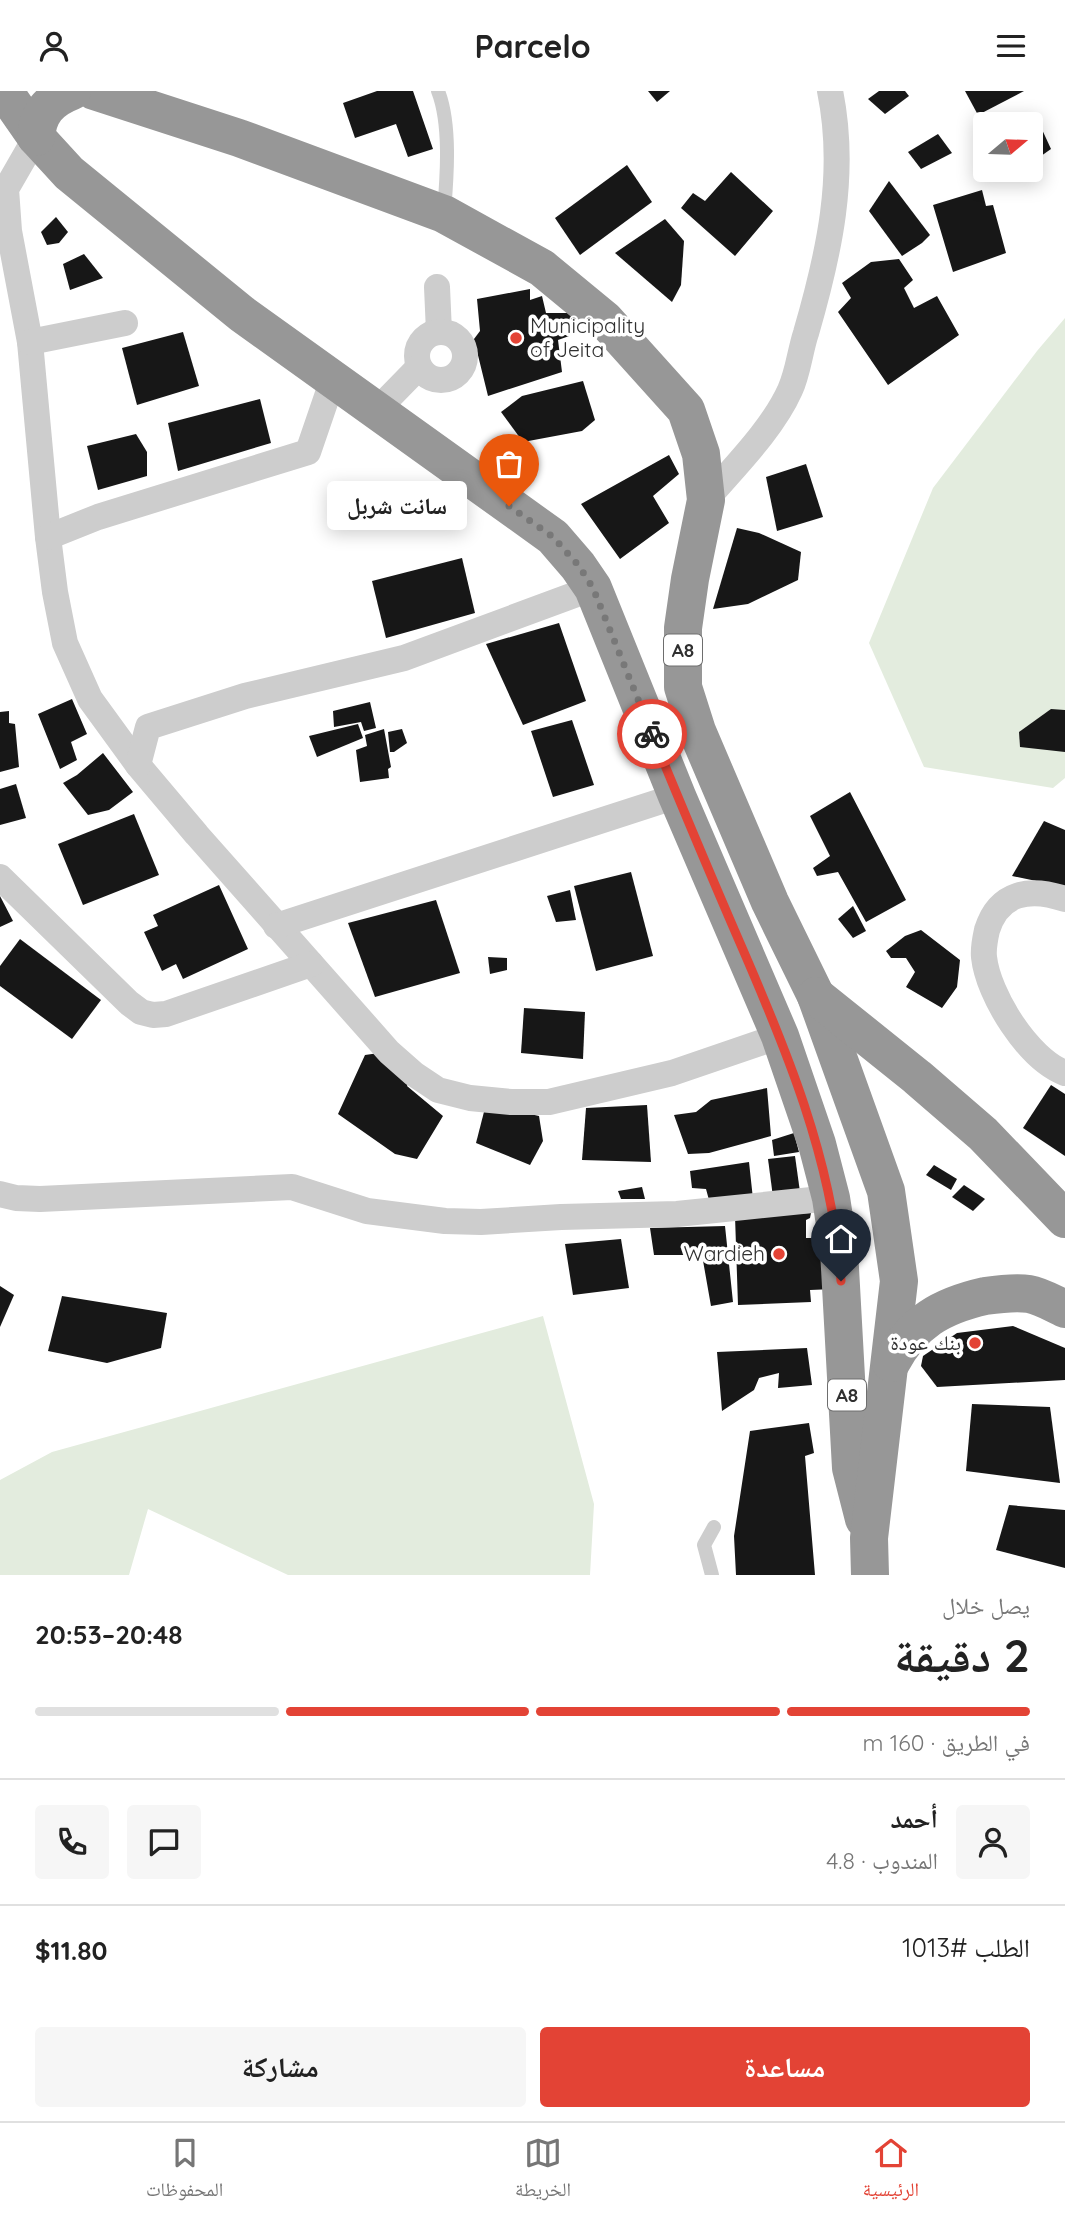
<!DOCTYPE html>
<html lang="ar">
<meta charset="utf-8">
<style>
:root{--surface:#fff;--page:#f6f6f6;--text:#222;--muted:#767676;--line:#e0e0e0;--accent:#e34335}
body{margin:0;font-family:Quicksand,"Noto Naskh Arabic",sans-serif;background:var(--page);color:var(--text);direction:rtl;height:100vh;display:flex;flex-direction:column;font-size:26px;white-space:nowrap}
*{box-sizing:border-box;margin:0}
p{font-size:23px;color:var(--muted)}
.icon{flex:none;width:38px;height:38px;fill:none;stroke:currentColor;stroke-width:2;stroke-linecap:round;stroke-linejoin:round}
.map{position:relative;height:1484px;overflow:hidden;direction:ltr}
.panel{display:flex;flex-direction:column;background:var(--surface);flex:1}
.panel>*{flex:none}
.needle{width:46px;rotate:71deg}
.buttons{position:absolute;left:973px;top:21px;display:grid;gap:14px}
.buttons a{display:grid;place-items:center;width:70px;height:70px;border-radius:7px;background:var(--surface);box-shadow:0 4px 18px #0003;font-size:35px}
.pin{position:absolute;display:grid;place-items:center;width:60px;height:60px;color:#fff;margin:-72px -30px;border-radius:50% 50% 50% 0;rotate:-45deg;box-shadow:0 0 7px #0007}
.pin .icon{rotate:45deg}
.courier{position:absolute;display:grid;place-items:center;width:70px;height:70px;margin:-35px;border:5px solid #e34335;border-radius:50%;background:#fff;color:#222;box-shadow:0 2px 9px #0007}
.bubble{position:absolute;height:49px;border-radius:7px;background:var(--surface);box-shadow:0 4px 18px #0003;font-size:23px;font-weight:700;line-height:49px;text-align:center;direction:rtl}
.head em{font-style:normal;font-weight:700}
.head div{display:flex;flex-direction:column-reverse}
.head{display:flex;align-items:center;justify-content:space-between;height:119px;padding:0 35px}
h1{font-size:46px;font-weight:700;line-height:52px}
.bar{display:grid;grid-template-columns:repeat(4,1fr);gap:10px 7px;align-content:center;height:84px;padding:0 35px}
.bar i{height:9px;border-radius:5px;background:var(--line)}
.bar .current{background:var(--accent)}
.bar p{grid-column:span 4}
.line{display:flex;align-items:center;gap:18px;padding:0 35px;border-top:2px solid var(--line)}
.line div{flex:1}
.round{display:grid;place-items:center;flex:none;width:74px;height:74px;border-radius:7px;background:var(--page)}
.button{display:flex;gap:14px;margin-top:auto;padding:14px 35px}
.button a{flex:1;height:80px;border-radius:7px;background:var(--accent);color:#fff;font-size:28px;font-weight:700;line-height:80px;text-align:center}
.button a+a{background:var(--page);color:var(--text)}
header{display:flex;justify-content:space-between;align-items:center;height:91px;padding:0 35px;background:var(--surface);font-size:32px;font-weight:700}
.menu{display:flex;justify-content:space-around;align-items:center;height:98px;border-top:2px solid var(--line);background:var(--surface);font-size:19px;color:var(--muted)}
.menu a{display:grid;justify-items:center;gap:4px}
.menu .current{color:var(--accent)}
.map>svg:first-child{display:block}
</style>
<header><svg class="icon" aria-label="menu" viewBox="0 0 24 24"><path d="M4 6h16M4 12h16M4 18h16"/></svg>Parcelo<svg class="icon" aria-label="person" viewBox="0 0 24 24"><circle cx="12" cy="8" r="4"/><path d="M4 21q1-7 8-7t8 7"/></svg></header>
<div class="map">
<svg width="1065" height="1484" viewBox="0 0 1065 1484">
<rect width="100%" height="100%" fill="#fff"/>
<g fill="#e3ecde">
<path d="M1065,227V687L1053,697L924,676L869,552L933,397L1037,260Z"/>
<path d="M543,1225L594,1413L590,1484H288L148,1418L129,1484H0V1389L52,1361Z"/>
</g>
<g fill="#171717">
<path d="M377,0H413L433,58L408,66L396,33L355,47L343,12Z"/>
<path d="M648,0H670L657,11Z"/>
<path d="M879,0H905L909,5L885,23L868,8Z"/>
<path d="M965,0H1024L978,24Z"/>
<path d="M1039,32L1051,58L1031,72V37Z"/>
<path d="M938,43L952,62L921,78L908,61Z"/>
<path d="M627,74L652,111L580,164L555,127Z"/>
<path d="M1000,79H1022L1006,90Z"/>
<path d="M731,81L773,120L735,165L681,117L693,102L705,110Z"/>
<path d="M889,90L930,144L922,152L902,165L869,120Z"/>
<path d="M982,99L986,115L993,114L1006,162L953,181L933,114Z"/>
<path d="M56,126L68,141L59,152L47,154L41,141Z"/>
<path d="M665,128L684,150L681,194L672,211L615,162Z"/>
<path d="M84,163L103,187L70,199L63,173Z"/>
<path d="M899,168L913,189L904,197L914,217L937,205L959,244L888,294L838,221L851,207L842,192L871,171Z"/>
<path d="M530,198V209L542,205L546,222H572V244L558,249L562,281L488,305L474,248L480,240L477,208Z"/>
<path d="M183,241L199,295L137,314L122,257Z"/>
<path d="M583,290L595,329L582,340L523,351L501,321L522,305Z"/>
<path d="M260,308L271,352L178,380L168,332Z"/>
<path d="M136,343L147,361V385L98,399L87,355Z"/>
<path d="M669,364L679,383L653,405L669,432L620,468L581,413Z"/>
<path d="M806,373L823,426L777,440L766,386Z"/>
<path d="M737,437L759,442L801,461L798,489L748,513L713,518Z"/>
<path d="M462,467L475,522L386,547L372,490Z"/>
<path d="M559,532L586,610L523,634L486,553Z"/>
<path d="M72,608L87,643L71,651L77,669L60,678L38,623Z"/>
<path d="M370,611L376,637L364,640L361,631L334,636L333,620Z"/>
<path d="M1051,618L1065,619V661L1020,656L1019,641Z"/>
<path d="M9,620V632L15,633L19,676L0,681V621Z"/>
<path d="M572,629L594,694L553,706L531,640Z"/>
<path d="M358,633L363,647L317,666L309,645Z"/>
<path d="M384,638L391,676L388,678L389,687L360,691L356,659L367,655L365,644Z"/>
<path d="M402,638L407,652L394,661H390L388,641Z"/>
<path d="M103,662L133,701L109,719L88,724L63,692L77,684Z"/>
<path d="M16,693L26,727L0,734V698Z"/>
<path d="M850,701L906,809L866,831L838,781L817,785L813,777L830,765L810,725Z"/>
<path d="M134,723L159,784L83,814L58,753Z"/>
<path d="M1044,730L1065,739V796L1012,785Z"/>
<path d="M631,781L653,865L596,880L574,795Z"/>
<path d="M219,794L248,858L183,888L176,873L162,880L144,841L158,835L153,824Z"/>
<path d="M570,799L576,829L556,831L547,805Z"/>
<path d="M0,805L13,830L0,836Z"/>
<path d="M436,809L460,882L375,906L348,832Z"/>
<path d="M853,815L866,840L853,847L838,828Z"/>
<path d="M921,839L960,869L957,896L942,917L906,896L915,881L906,867H891L886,860L905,845Z"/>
<path d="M20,848L101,909L72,948L0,895V875Z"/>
<path d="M488,866L507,867V879L490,883Z"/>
<path d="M524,917L585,921L583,968L521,962Z"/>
<path d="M379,962L410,987L407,995L443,1025L417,1068L395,1063L338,1023L365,964Z"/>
<path d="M1051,994L1065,1003V1065L1023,1037Z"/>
<path d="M767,997L771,1045L709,1062L688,1063L674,1024L696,1021L711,1009Z"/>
<path d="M486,1013L539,1025L543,1050L530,1074L476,1052Z"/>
<path d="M647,1014L651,1071L582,1069L586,1017Z"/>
<path d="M794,1042L799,1061L774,1065L772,1049Z"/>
<path d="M795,1065L800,1101L773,1106L768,1068Z"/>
<path d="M749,1071L753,1108L709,1109L706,1098L692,1097L690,1080Z"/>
<path d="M934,1074L957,1088L951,1099L926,1084Z"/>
<path d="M964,1094L985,1108L973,1120L952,1106Z"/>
<path d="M642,1096L645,1108H621L618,1100Z"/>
<path d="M811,1122L810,1127L806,1129V1147H832L834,1198L810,1199L811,1211L738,1214L735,1125Z"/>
<path d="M725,1135L733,1211L711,1215L702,1164H654L650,1137Z"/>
<path d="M621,1148L629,1197L573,1204L565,1153Z"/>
<path d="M0,1195L14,1204L0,1236Z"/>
<path d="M62,1205L167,1222L161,1257L107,1272L48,1260Z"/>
<path d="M1013,1235L1065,1257V1289L937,1296L921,1275L923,1265L957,1242Z"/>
<path d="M807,1257L812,1294L778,1297L779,1282L759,1287L754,1299L722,1320L717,1261Z"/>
<path d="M972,1313L1050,1316L1060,1392L966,1380Z"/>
<path d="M809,1332L814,1362L805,1365L815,1484H736L734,1445L750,1340Z"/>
<path d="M1009,1414L1065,1419V1477L996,1459Z"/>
</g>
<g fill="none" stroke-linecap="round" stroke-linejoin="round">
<g stroke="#cdcdcd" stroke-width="14">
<path d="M438,0C451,33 447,86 444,121"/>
<path d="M712,1484L704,1454L714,1436"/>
</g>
<g stroke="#cdcdcd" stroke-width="26">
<path d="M36,46L6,98L9,140L30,251L48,446L55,501L65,552L90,608L138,674L197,744L389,961L414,983L438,999L470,1007L511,1011H549L672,982L780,945"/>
<path d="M437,196L439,241"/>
<circle cx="441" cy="265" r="24"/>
<path d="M30,251L125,232"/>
<path d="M377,319L419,276"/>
<path d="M706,409C734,376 772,339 790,299C798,282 800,260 806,242C829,163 847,83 830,0"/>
<path d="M48,446L98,426L308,361L333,288"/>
<path d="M138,674L148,636L245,605L404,567L593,497"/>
<path d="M0,786L129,912L141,921L153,924L166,923L311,873"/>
<path d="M1065,808C1030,796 999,801 987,839C985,848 983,857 984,866C988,904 1028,968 1065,982"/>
<path d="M276,835L677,705"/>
<path d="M0,1103L16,1107L40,1108L292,1096L367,1120L445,1130L481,1131L561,1126L677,1123L831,1107"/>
</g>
<g stroke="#979797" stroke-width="38">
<path d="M4,0L36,46L69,82L242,223L553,446L578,475L593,497L677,705L780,945L817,1053L831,1107L839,1159L851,1377L864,1428"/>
<path d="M94,0L239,47L444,123L542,177L605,229L686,319L701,363L706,409L690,488L683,537V596L697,640L770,811L816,905L886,1100L899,1190L869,1447L870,1484"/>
<path d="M36,46C38,22 49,9 72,0"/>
<path d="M816,905L917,986L983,1043L1065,1128"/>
<path d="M891,1272C913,1231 941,1215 985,1205C999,1203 1016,1201 1029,1203C1041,1205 1054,1213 1065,1218"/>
</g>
</g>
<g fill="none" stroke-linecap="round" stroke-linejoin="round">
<path stroke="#787878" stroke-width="7" stroke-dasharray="0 12.6" d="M509,415L553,446L579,475L593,497L652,643"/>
<path stroke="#e34335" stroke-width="9" d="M652,643C680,711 708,778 737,845C785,955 833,1069 841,1190"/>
</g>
<g fill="#e34335" stroke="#fff" stroke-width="2.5">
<circle cx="516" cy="247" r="7"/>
<circle cx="779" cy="1163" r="7"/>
<circle cx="975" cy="1252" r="7"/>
</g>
<g text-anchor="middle" stroke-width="7" stroke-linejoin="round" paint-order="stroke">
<g fill="#fff" stroke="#6e6e6e" stroke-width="2">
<rect x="664" y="543.5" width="38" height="31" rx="5"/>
<rect x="828" y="1288.5" width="38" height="31" rx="5"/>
</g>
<g font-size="19" font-weight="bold" fill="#303030">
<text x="683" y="566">A8</text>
<text x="847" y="1311">A8</text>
</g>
<g font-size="21" fill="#303030" stroke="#fff" text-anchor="end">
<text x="530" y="242" text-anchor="start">Municipality<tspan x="530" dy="24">of Jeita</tspan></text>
<text x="765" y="1170">Wardieh</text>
<text x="961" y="1259">بنك عودة</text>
</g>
</g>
</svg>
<div class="buttons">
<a><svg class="needle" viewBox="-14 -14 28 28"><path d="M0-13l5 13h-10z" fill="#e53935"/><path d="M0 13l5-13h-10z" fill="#767676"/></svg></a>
</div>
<div class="pin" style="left:509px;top:415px;background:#ea580c"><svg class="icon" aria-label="bag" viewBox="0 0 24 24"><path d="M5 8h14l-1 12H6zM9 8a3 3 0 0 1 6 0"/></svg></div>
<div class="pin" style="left:841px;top:1190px;background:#1f2937"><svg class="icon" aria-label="home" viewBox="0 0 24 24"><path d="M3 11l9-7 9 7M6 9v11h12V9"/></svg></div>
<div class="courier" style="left:652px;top:643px"><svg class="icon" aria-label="bike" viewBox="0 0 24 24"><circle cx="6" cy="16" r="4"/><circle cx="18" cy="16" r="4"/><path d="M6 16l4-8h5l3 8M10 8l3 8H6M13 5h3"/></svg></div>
<div class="bubble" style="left:327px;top:390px;width:140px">سانت شربل</div>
</div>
<section class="panel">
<div class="head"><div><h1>2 دقيقة</h1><p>يصل خلال</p></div><em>20:48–20:53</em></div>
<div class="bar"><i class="current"></i><i class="current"></i><i class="current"></i><i></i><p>في الطريق · 160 m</p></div>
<div class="line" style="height:126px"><a class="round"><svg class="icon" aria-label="person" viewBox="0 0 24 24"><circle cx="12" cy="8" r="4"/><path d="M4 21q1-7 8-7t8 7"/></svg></a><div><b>أحمد</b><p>المندوب · 4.8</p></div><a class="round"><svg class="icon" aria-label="chat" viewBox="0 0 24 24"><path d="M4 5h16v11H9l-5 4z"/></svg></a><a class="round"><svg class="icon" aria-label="phone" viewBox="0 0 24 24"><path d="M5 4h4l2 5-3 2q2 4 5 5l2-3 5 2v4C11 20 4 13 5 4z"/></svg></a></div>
<div class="line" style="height:91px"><div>الطلب #1013</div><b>$11.80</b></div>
<div class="button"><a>مساعدة</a><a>مشاركة</a></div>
</section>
<nav class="menu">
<a class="current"><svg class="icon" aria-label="home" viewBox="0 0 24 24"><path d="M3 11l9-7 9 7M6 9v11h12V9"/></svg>الرئيسية</a>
<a><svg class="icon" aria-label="map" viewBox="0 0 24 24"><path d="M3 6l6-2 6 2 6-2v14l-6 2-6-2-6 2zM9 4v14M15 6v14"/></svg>الخريطة</a>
<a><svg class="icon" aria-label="saved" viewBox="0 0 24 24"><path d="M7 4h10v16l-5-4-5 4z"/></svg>المحفوظات</a>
</nav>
